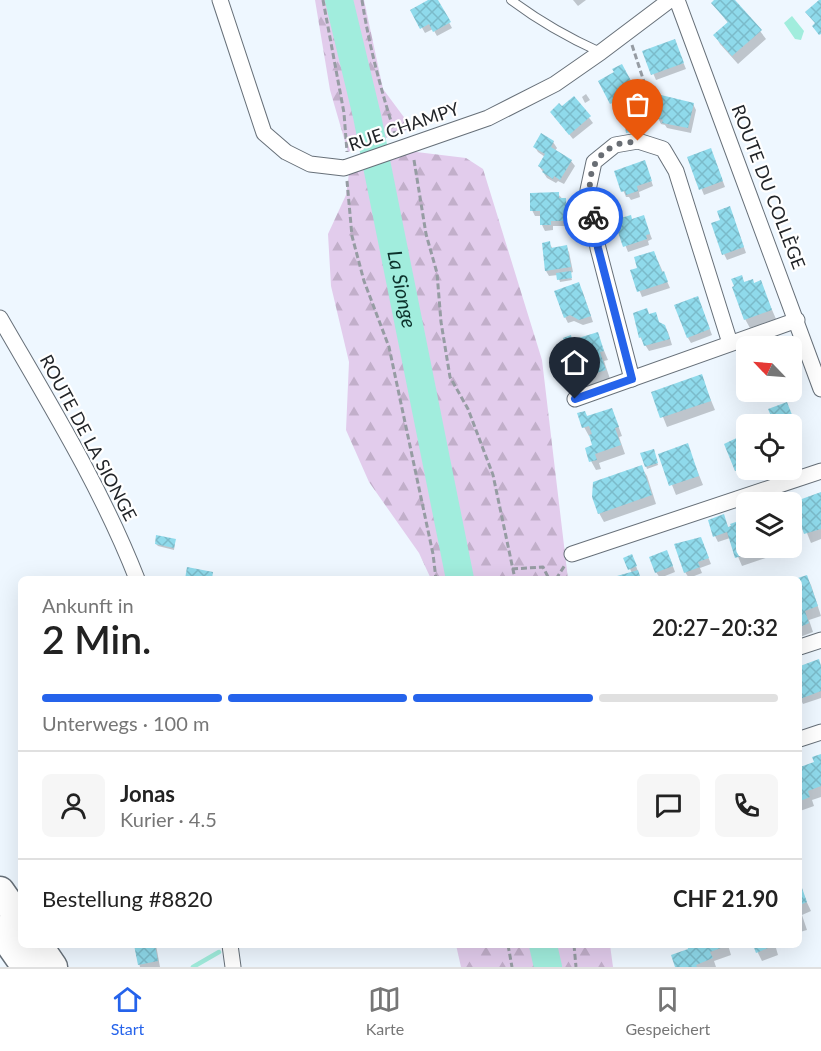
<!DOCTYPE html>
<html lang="de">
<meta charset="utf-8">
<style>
:root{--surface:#fff;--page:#f6f6f6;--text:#222;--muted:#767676;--line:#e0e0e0;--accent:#2563eb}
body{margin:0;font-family:Lato,sans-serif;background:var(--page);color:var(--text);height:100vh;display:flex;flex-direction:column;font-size:22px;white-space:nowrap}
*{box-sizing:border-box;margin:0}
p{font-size:20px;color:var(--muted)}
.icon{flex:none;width:33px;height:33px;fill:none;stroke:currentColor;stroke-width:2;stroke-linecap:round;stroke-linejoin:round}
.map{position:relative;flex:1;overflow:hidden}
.drawer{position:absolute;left:18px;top:576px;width:784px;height:372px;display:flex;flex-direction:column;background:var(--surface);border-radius:9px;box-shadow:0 6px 24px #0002}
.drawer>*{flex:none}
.needle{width:39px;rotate:295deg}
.tools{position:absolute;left:736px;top:336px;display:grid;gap:12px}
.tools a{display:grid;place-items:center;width:66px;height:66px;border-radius:9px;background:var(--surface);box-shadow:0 6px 24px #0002;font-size:30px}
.pin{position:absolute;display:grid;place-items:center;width:51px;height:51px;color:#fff;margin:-62px -26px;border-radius:50% 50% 50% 0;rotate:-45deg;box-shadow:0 0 6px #0007}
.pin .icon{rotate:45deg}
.courier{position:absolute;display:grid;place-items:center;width:60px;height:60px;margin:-30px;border:4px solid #2563eb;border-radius:50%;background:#fff;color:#222;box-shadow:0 2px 8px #0007}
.overview em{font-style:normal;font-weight:600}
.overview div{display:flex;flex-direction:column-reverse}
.overview{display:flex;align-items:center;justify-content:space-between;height:102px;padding:0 24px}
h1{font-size:39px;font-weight:600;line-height:45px}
.bar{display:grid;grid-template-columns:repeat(4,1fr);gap:9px 6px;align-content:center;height:72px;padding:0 24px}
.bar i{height:8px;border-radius:4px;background:var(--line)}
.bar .on{background:var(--accent)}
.bar p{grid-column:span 4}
.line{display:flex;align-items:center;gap:15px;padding:0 24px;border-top:2px solid var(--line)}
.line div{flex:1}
.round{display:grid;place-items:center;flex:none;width:63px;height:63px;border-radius:9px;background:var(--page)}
.dock{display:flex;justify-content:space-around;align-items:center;height:84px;border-top:2px solid var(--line);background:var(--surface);font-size:16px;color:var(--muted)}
.dock a{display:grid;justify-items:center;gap:3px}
.dock .on{color:var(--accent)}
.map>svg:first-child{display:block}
</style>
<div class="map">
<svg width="821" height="967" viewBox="0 0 821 967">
<defs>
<pattern id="forest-firs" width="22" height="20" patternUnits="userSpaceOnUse" patternTransform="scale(1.5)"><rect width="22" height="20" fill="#e2ccec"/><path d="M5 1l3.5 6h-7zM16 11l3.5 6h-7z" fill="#c2afca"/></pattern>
<pattern id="building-cross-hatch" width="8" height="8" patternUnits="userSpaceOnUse" patternTransform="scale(1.5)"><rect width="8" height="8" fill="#8fdaeb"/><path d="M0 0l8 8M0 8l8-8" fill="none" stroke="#7bbbca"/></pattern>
</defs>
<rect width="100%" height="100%" fill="#eef7ff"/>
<g fill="url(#forest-firs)">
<path d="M315,0H364L383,89L412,128L348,152L330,90Z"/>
<path d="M400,150L466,158L483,169L542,360L568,579H431L419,553L369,482L346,430L349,362L331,286L328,234L346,195L350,166Z"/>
<path d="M456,945H610L613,967H461Z"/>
</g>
<path fill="#a1eddd" d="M792,16L804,31L801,40L795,39L784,23Z"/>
<g fill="#0003">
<path d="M431,0H437L452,28L437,36L433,29L425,33L412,10Z"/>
<path d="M573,0H586L578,6Z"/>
<path d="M716,0H733L760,31L766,39L738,64L720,44L715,35L728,23L713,3Z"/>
<path d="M674,40L686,69L656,80L644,52Z"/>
<path d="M622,66L638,96L614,108L600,81L616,73Z"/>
<path d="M586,94L590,100L585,103L582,97Z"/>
<path d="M574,98L593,123L573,139L555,117L562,108Z"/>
<path d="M693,104L696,110L691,133L667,128L665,125L661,124L658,118Z"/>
<path d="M542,135L553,142L557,148L555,151L571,161L575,166L564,184L558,181L556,183L547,178L539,166L545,157L538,152L535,147Z"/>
<path d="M713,155L725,187L704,195L689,158Z"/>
<path d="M647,168L653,186L639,192L640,197L631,200L629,197H626L616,172Z"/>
<path d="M558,194L568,205L569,226H553V230L545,231L542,225V216H535L532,210Z"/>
<path d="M732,214L746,253L727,260L724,254L722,221Z"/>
<path d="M643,216L652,239L648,241L649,245L628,252L616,221L632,220Z"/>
<path d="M549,243L553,249L566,247L569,252L573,272L570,273L572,280L560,282L558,275L549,276L546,271Z"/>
<path d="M658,261L670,288L642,297L632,271Z"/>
<path d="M741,277L745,283L754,284L760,282L776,319L750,328L745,319Z"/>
<path d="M582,290L593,322L583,325L574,321L568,323L565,317Z"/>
<path d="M698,298L712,335L691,343L688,338Z"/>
<path d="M655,314L660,324L664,326L668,332L672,345L649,351L640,337L650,316Z"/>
<path d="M597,334L608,360L604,361L610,379L584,387L586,393L582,395L572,373L579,371L576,360L574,361L569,352L565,339L573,342Z"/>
<path d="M701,376L715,410L667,427L653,392Z"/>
<path d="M786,404L800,434L792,437V424H769L775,422Z"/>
<path d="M612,409L622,436L619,437L625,454L599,463L601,469L596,470L591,461L594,446L590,436H589L584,427L587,418Z"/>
<path d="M747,435V470H763L742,479L726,444Z"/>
<path d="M687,445L703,485L676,495L660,455Z"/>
<path d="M654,453L658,465L647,469L646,466Z"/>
<path d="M641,467L647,476L656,504L604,522L599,513Z"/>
<path d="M821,494V539L811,543L796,506Z"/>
<path d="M723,516L729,529L747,519V548H778L780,553L742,566L730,538L718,542L715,536Z"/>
<path d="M175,541L174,550L158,546L156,544Z"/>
<path d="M703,544L711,564L700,568L702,573L689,578L685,572Z"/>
<path d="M632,556L641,579H614L632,573L630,569Z"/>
<path d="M670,558L675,572L660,578L656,572Z"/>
<path d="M806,576L811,585L821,616L809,620L813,632L800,637L799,579Z"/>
<path d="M818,661L821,666V698L803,704L800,698V668Z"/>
<path d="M821,755V797L812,800L814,806L800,811V768L816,763Z"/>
<path d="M801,890L811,911L802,915L807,930L800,932V891Z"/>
<path d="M135,945H156L160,967H140Z"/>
<path d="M688,945H728L731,955L714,961L716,967H677L690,949Z"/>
<path d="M754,945H785L776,948L778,955L762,961Z"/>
</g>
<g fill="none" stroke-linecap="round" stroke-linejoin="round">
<path stroke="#a1eddd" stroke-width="4.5" d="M193,967L219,952"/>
<g stroke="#a1eddd" stroke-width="28">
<path id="s1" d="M339,0L367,116L460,579"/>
<path d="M543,945L548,967"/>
</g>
</g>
<g fill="url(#building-cross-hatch)">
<path d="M428,0H438L451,22L433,32L429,24L420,29L410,10Z"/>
<path d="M714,0H735L762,30L732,56L713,35L728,22L711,3Z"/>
<path d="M819,0H821V34L819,35L812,26L815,23L805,12Z"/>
<path d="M675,39L684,63L651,75L642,51Z"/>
<path d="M622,64L636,90L610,104L598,81L614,72L612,69Z"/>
<path d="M661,95L694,103L688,128L662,123L663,120L656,118Z"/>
<path d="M574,96L591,116L569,135L550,112L559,103L562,106Z"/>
<path d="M634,123L636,131L626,133L625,126Z"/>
<path d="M541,133L554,141L551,147L572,160L560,180L554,176L553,179L542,172L544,170L538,166L545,154L533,147Z"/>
<path d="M711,148L723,181L699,190L687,157Z"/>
<path d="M645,160L652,181L637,186L638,191L626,195L625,191L621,192L614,171Z"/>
<path d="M559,192V198H566L567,221H551V225H540V211H530V193Z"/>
<path d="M730,206L744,247L722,255L711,223L720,220L717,211Z"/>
<path d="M631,215L632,219L644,215L650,234L646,235L647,239L623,247L614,220Z"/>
<path d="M550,241L551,248L567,245L571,267L545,271L542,243Z"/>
<path d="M654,251L662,272L664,271L668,282L637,292L630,270L637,268L634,257Z"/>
<path d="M571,271L572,278L557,280L556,273Z"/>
<path d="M742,275L744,282L753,279L754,283L761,280L772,310L744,320L732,287L734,286L731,279Z"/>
<path d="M579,282L591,316L579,320L570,315L564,318L554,291Z"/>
<path d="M698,296L710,329L687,338L674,305Z"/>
<path d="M647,308L649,314L656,312L659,322L665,325L670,339L644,346L641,337L639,338L633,313Z"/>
<path d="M598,332L604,351L600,352L606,370L580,378L582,384L575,386L570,372L577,370L574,360L577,359L574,350L568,352L563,338L571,335L572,340Z"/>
<path d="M746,359H747V391L737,362Z"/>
<path d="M702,374L711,401L660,418L651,392Z"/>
<path d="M787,402L796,425L792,427V424H764L773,421L768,409Z"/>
<path d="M612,408L619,427L615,428L621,445L595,454L597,460L589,462L585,448L592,445L589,435L592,434L589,426L582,428L577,413L585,411L587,416Z"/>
<path d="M747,433V467L735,471L724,444Z"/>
<path d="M688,443L699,476L669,486L658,454Z"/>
<path d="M654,449L658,463L645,467L640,453Z"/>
<path d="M642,465L652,495L598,514L592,497L593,482Z"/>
<path d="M821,492V529L804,534L794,505L800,503L799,500Z"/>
<path d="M786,493L789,502H767L766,499Z"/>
<path d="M724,514L728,527L731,526L730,524L747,518V548H765L735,558L727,532L713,537L708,520Z"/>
<path d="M156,535L176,539L174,548L155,544Z"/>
<path d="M701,537L709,558L698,562L700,567L684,573L674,544Z"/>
<path d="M667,550L673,566L655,573L649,557Z"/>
<path d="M632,554L637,566L628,570L623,558Z"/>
<path d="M187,567L213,572L212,579H185Z"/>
<path d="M638,570L641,579H610V578Z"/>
<path d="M807,575L818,606L805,611L809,623L800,627V579H795Z"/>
<path d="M819,659L821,666V691L800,699V666Z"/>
<path d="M821,754V786L808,791L810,797L800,801V767L814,762L812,757Z"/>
<path d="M802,888L807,902L800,905V889Z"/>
<path d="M134,945H155L158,961L138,965Z"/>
<path d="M687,945H729L710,952L713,958L696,965L697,967H675L671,955L688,949Z"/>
<path d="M753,945H775L756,953Z"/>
</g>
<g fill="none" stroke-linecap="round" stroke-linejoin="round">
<defs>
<path id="lane" d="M511,0C539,21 569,38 600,52"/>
<g id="street">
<path d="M220,0L264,133L286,152L310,164L344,168L488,118L555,84L601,52L670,0"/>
<path d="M677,0L821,389"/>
<path d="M0,318C49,403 101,487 137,579"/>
<path d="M632,379L598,248L588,190L594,162L615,145L638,141L663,149L676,171L730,343"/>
<path d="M575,399L797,320"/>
<path d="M572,554L821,471"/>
<path d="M800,647L821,640"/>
<path d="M800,739L821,732"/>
<path d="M230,945L233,967"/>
</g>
<g id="highway">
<path d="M0,891L21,921"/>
<path d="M0,930L26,967"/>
<path d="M38,945L53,967"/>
</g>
</defs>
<use href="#lane" stroke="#677079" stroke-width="10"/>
<use href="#street" stroke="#677079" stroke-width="17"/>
<use href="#highway" stroke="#677079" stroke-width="31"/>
<g stroke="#969ca3" stroke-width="3" stroke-dasharray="6 3" stroke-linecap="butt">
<path d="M323,0L344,113L347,152"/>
<path d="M362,0C369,46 381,90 395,134"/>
<path d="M632,45L648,94L641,128"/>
<path d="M414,160L426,234L437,273L441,322L450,377L468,409L493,475L515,579"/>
<path d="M347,181L352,236L364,281L389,347L433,554L436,579"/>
<path d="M512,569L543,567L549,579"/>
<path d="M556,579L565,565"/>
<path d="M508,945L512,967"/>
<path d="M574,945L576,967"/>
</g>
<use href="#lane" stroke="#fff" stroke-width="8"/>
<use href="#street" stroke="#fff" stroke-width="15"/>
<use href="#highway" stroke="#fff" stroke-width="28"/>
</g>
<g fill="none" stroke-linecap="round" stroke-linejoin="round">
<path stroke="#696e74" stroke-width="6" stroke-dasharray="0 10.8" d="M593,217C588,189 585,161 614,146C621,142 631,143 638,141"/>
<path stroke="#2563eb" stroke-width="8" d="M575,399L632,379L598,248L593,217"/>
</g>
<g text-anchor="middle" stroke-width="4.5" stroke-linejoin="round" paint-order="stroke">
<g font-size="18" fill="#222529" stroke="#fff">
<text transform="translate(404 127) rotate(-19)" y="6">RUE CHAMPY</text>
<text transform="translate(768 187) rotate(69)" y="6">ROUTE DU COLLÈGE</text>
<text transform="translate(88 438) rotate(62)" y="6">ROUTE DE LA SIONGE</text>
</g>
<g font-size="20" font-style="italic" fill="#0c312b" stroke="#fff">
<text dy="7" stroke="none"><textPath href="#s1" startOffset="296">La Sionge</textPath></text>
</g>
</g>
</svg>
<div class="tools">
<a><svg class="needle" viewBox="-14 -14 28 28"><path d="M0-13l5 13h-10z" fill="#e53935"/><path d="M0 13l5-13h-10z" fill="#767676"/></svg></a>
<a><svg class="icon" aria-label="locate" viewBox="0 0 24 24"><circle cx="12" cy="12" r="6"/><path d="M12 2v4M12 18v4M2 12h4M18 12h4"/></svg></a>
<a><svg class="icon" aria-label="layers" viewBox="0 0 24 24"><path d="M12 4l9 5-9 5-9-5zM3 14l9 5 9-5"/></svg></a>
</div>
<div class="pin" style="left:638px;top:141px;background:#ea580c"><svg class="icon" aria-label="bag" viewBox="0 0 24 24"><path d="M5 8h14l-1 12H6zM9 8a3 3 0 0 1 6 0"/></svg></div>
<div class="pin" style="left:575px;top:399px;background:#1f2937"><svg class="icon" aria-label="home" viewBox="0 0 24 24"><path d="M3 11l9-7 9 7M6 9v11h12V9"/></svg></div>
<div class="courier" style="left:593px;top:217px"><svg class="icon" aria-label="bike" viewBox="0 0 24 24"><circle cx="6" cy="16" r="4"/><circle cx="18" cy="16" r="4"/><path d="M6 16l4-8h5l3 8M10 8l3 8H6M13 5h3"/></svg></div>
<section class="drawer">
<div class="overview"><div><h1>2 Min.</h1><p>Ankunft in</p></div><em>20:27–20:32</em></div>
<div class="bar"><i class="on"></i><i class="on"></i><i class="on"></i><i></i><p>Unterwegs · 100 m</p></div>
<div class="line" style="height:108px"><a class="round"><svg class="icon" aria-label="person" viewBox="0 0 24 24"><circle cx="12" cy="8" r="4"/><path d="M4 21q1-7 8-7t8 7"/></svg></a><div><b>Jonas</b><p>Kurier · 4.5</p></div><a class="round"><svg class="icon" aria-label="chat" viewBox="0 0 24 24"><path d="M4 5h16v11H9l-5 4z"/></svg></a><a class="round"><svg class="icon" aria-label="phone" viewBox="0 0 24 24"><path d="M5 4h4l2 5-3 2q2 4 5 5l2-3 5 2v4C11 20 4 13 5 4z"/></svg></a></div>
<div class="line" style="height:78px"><div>Bestellung #8820</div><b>CHF 21.90</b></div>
</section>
</div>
<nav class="dock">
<a class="on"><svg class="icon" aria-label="home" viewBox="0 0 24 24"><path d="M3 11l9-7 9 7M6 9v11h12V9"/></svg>Start</a>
<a><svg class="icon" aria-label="map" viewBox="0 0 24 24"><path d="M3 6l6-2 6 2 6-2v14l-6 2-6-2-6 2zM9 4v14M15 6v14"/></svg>Karte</a>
<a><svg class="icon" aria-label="saved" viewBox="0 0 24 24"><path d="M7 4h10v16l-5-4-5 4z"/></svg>Gespeichert</a>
</nav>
